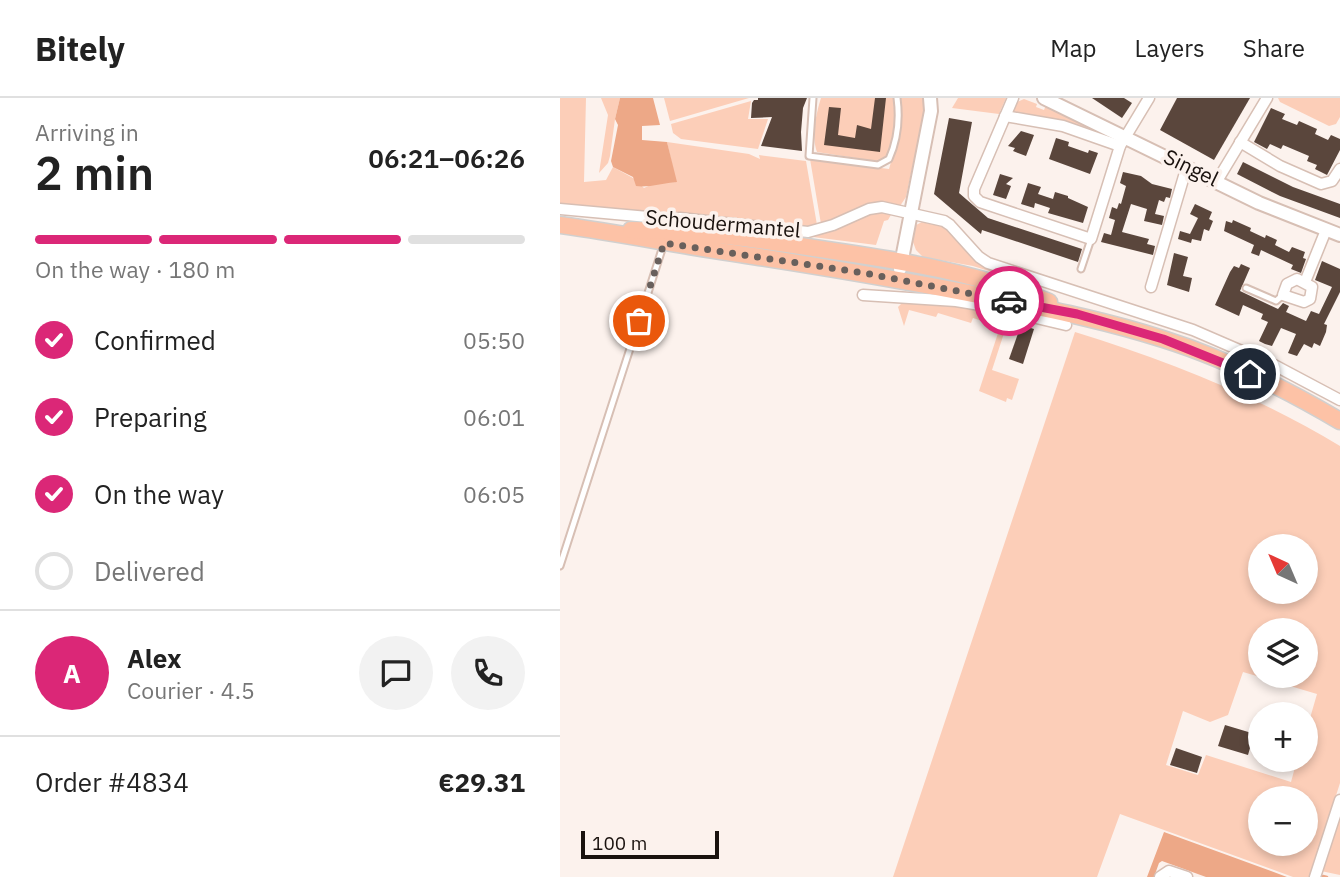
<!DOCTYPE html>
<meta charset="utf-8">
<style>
:root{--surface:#fff;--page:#f2f2f2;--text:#222;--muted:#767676;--line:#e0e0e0;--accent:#db2777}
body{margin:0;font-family:"IBM Plex Sans",sans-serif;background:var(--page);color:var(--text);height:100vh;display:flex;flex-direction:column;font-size:26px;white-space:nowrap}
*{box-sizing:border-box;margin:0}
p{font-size:23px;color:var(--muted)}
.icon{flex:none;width:38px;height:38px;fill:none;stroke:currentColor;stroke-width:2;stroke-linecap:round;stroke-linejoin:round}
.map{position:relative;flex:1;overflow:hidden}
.drawer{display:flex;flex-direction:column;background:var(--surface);width:560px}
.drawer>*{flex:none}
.needle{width:46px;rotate:316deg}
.controls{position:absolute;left:688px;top:436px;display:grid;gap:14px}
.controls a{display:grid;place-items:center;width:70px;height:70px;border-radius:50%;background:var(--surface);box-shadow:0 4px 10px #0003;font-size:35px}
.scale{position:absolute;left:21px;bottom:18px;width:138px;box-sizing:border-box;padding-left:7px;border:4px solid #1a120e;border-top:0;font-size:19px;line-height:24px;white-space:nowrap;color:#1a120e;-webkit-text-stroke:5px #fcf2ed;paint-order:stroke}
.pin{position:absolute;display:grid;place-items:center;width:60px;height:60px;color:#fff;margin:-30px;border:4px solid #fff;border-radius:50%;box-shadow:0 2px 7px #0007}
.courier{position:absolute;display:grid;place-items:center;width:70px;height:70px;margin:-35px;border:5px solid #db2777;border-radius:50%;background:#fff;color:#222;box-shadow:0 2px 9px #0007}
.summary em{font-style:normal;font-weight:600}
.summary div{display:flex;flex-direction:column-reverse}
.summary{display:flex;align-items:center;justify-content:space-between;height:119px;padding:0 35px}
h1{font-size:46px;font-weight:600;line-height:52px}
.bar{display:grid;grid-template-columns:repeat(4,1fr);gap:10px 7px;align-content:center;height:84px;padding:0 35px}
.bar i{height:9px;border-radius:5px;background:var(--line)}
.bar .selected{background:var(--accent)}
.bar p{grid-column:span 4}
.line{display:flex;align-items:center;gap:18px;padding:0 35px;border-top:2px solid var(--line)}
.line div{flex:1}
.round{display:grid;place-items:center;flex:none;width:74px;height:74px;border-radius:37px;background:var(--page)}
ol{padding:0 35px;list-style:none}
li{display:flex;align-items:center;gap:21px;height:77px}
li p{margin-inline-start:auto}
li .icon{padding:7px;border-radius:50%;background:var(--accent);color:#fff;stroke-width:4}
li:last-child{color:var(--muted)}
li i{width:38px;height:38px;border:4px solid var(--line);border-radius:50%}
header{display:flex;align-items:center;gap:42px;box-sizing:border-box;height:98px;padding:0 35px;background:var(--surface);border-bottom:2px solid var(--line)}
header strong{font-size:33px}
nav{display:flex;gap:38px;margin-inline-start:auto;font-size:24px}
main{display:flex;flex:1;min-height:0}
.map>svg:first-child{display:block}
</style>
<header>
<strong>Bitely</strong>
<nav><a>Map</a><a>Layers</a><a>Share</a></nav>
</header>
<main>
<section class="drawer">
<div class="summary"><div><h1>2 min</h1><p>Arriving in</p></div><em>06:21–06:26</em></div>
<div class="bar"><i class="selected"></i><i class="selected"></i><i class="selected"></i><i></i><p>On the way · 180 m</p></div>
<ol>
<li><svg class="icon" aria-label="check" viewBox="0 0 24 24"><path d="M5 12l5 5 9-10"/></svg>Confirmed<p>05:50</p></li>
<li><svg class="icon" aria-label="check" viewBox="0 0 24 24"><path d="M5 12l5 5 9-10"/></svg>Preparing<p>06:01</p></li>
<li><svg class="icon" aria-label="check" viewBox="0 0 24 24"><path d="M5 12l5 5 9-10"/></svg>On the way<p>06:05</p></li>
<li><i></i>Delivered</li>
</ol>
<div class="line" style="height:126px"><b class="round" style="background:var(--accent);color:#fff">A</b><div><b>Alex</b><p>Courier · 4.5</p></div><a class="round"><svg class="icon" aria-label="chat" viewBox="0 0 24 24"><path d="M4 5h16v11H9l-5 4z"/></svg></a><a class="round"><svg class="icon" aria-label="phone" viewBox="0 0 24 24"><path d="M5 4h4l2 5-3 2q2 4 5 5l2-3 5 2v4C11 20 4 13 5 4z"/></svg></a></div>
<div class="line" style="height:91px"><div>Order #4834</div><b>€29.31</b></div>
</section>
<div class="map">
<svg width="780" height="779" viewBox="0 0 780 779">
<rect width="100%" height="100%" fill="#fcf2ed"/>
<g fill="#fcceb8" fill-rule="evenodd">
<path d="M0,0H26L24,84L46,82L53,69L73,80L84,90L95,85L116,84L107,44L189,56L200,61L199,57L246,63L257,127L240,129L170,120L0,106Z"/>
<path d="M41,0H60L55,21L50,58L48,65L39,75L48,17Z"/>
<path d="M104,0H189L110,23Z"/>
<path d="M261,0H333C338,20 334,43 325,61L321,64L257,54C251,38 256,16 261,0Z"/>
<path d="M340,0H367L346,99L340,108C311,98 288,118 261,126L250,61L329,71L341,30Z"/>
<path d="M398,0H446L439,16L392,10Z"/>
<path d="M718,0H780V19L776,26L769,28L720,4Z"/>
<path d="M464,1L477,6L476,9L484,12L486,7L556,39L554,42L451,15L455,5Z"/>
<path d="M191,3L188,21H208L198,51L121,41L113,35L111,26Z"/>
<path d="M317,114L332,115L328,122L324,123L316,147L245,138Z"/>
<path d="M362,124L374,127L377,124L387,129L417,162L445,178L413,168L363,159L356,152L353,144L356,127Z"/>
<path d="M342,205L404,209L443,217L447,222L446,229L432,272L459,281L452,302L447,300L446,304L419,293L440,229L413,220L411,225L378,215L376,219L349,212L344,228L338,209Z"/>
<path d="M515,234C608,263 696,297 780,348V685L750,779H733L560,716L537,779H333ZM700,448H746V494H700ZM700,532H746V578H700ZM683,574L757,596L746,634V662H737L731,684L646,657L638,677L606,667L623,613L650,624L668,617ZM700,700H746V746H700Z"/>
<path d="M780,714V777L761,773Z"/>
</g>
<g fill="#eda887">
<path d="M60,0H93L100,27L82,28V42L107,44L117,84C104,85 87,90 76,88L73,79L53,69L51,63L58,27L55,21Z"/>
<path d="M604,734L711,773L727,779H646L602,763L599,765L594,779H587Z"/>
</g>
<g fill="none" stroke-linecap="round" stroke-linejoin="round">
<path stroke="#eda887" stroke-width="2.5" d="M763,778L767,779"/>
</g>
<g fill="#5a463c">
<path d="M198,0H247L243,10L241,34L242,53L201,48L212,19L191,20L192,5L194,2H198Z"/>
<path d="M315,0H326L320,54L264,47L269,9L281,10L278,37L295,40L297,27L311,31Z"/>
<path d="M532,0H564L572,5L562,20Z"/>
<path d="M617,0H690L654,62L600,32Z"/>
<path d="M711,10L725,16L722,21L737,27L739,23L757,31L755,36L768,42L771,37L780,41V52L767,77L755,71L757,67L747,63L749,58L723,47L721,51L710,46L707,51L694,44Z"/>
<path d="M389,20L412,24L399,95L428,120L522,151L518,164L422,132L421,136L374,96Z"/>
<path d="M461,33L474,37L466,58L453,53L455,50L448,48Z"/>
<path d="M496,40L509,44L508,48L528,55L529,52L538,55L530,76L489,61Z"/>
<path d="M683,64L733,89L780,106V120L720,98L677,76Z"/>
<path d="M563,74L581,78L592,86L612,91L610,100L606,99L604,104L599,102L595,116L604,118L602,127L584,123L587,111L571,106L562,134L589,141L587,146L595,148L593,157L541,144L544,135L551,137L555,122L549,120L552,109L557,111L559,105L561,106L566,88L560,85Z"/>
<path d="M440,76L453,80L446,86L451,88L446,101L433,97Z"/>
<path d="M468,85L481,89L478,96L493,101L495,94L508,98V100L528,109L523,125L488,115L490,110L475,105L474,110L461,106Z"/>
<path d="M635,106L652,114L649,121L653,123L649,133L644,131L641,143L632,141L631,145L618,141L620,133L630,136L638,120L630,116Z"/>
<path d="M673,122L691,130L690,133L705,140L706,137L717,142L715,147L729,154L732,149L745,154L743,160L746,161L741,175L731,171L733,167L701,152L699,158L691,155L694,147L664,133L666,123L672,125Z"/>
<path d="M614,155L628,159L623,178L632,180L629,194L607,187Z"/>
<path d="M762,163L780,171V194L764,226L767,227L766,234L760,248L754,245L752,250L744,246L737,258L728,255L736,236L721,230L712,248L705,246L699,243L708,224L701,221L703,216L683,207L679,218L655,207L670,174L674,168L679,170L681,166L690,170L680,193L718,211L723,205L729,208L726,214L746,223L751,213L759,216L772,189L755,182Z"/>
<path d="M461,227L474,231L463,266L449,261Z"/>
<path d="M665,627L695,636L694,639L700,641V653L690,650L688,657L658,648Z"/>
<path d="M616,650L642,659L637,675L610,667Z"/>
</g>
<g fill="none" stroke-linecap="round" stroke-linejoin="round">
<defs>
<g id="service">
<path d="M253,0L249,58L318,67L329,61C338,41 340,22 337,0"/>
<path d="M521,171L531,141"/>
<path d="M686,190L716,203L723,197"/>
<path d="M0,468L104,145"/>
</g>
<g id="minor">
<path d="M453,0L414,91V98L420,104L531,141L560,48L589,0"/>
<path d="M445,18L503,28L560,48"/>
<path d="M680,44L720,68L761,86L772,83L780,71"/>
<path d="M657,83L707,0"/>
<path d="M0,111L110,121L120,120L248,134L273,127L309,111L322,109L384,123L390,127L419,159L428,165L633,232L714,267L780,302"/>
<path d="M737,181L752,189L750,201L744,204L723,197L727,186Z"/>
<path d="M745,184L766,132"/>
<path d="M591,189L627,68"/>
<path d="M303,197L396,203L426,208L506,227"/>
<path d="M600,779L609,773L627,779"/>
<path d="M755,779L780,702"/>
</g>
<g id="tertiary">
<path d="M484,0L699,105L780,137"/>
<path d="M340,171L371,13L370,0"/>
</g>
<g id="primary">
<path d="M0,127C65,136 129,149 193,158C277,171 360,185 443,202C497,213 550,224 603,241C664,260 724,290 780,323"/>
<path d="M71,132C137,132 203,142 267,152C343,163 418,175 489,204"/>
</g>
</defs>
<use href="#service" stroke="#d7bfb4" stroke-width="9"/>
<use href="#minor" stroke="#d7bfb4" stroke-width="13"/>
<use href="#tertiary" stroke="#d7bfb4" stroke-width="16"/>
<use href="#primary" stroke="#d1d0cf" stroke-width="19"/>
<use href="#service" stroke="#fff" stroke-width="5"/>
<use href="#minor" stroke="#fff" stroke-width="10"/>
<use href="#tertiary" stroke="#fff" stroke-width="12"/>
<use href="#primary" stroke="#fdc2a6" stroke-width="16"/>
</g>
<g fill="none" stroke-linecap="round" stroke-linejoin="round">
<path stroke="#69605c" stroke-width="7" stroke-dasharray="0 12.6" d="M79,223L104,145L304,175L449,203"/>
<path stroke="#db2777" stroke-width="9" d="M449,203L517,216L603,241L690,276"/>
</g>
<g text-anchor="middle" stroke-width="7" stroke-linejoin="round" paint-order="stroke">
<g font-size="21" fill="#1a120e" stroke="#fcf2ed">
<text transform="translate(631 70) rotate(26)" y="7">Singel</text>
<text transform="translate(163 126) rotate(5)" y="7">Schoudermantel</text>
</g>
</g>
</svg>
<div class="controls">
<a><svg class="needle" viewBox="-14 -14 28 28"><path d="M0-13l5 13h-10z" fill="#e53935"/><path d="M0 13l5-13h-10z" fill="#767676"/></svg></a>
<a><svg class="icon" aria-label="layers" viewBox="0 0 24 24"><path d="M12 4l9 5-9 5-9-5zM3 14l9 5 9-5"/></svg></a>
<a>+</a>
<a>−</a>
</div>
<div class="scale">100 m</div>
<div class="pin" style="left:79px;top:223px;background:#ea580c"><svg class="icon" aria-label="bag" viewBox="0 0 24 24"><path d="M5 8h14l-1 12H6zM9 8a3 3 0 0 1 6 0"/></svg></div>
<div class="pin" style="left:690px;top:276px;background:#1f2937"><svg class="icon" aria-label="home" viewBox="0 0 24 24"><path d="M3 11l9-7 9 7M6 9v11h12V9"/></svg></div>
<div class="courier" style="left:449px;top:203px"><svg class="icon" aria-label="car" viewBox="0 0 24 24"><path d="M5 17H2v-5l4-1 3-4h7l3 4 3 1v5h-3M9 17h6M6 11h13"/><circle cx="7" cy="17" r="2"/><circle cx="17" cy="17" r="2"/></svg></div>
</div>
</main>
